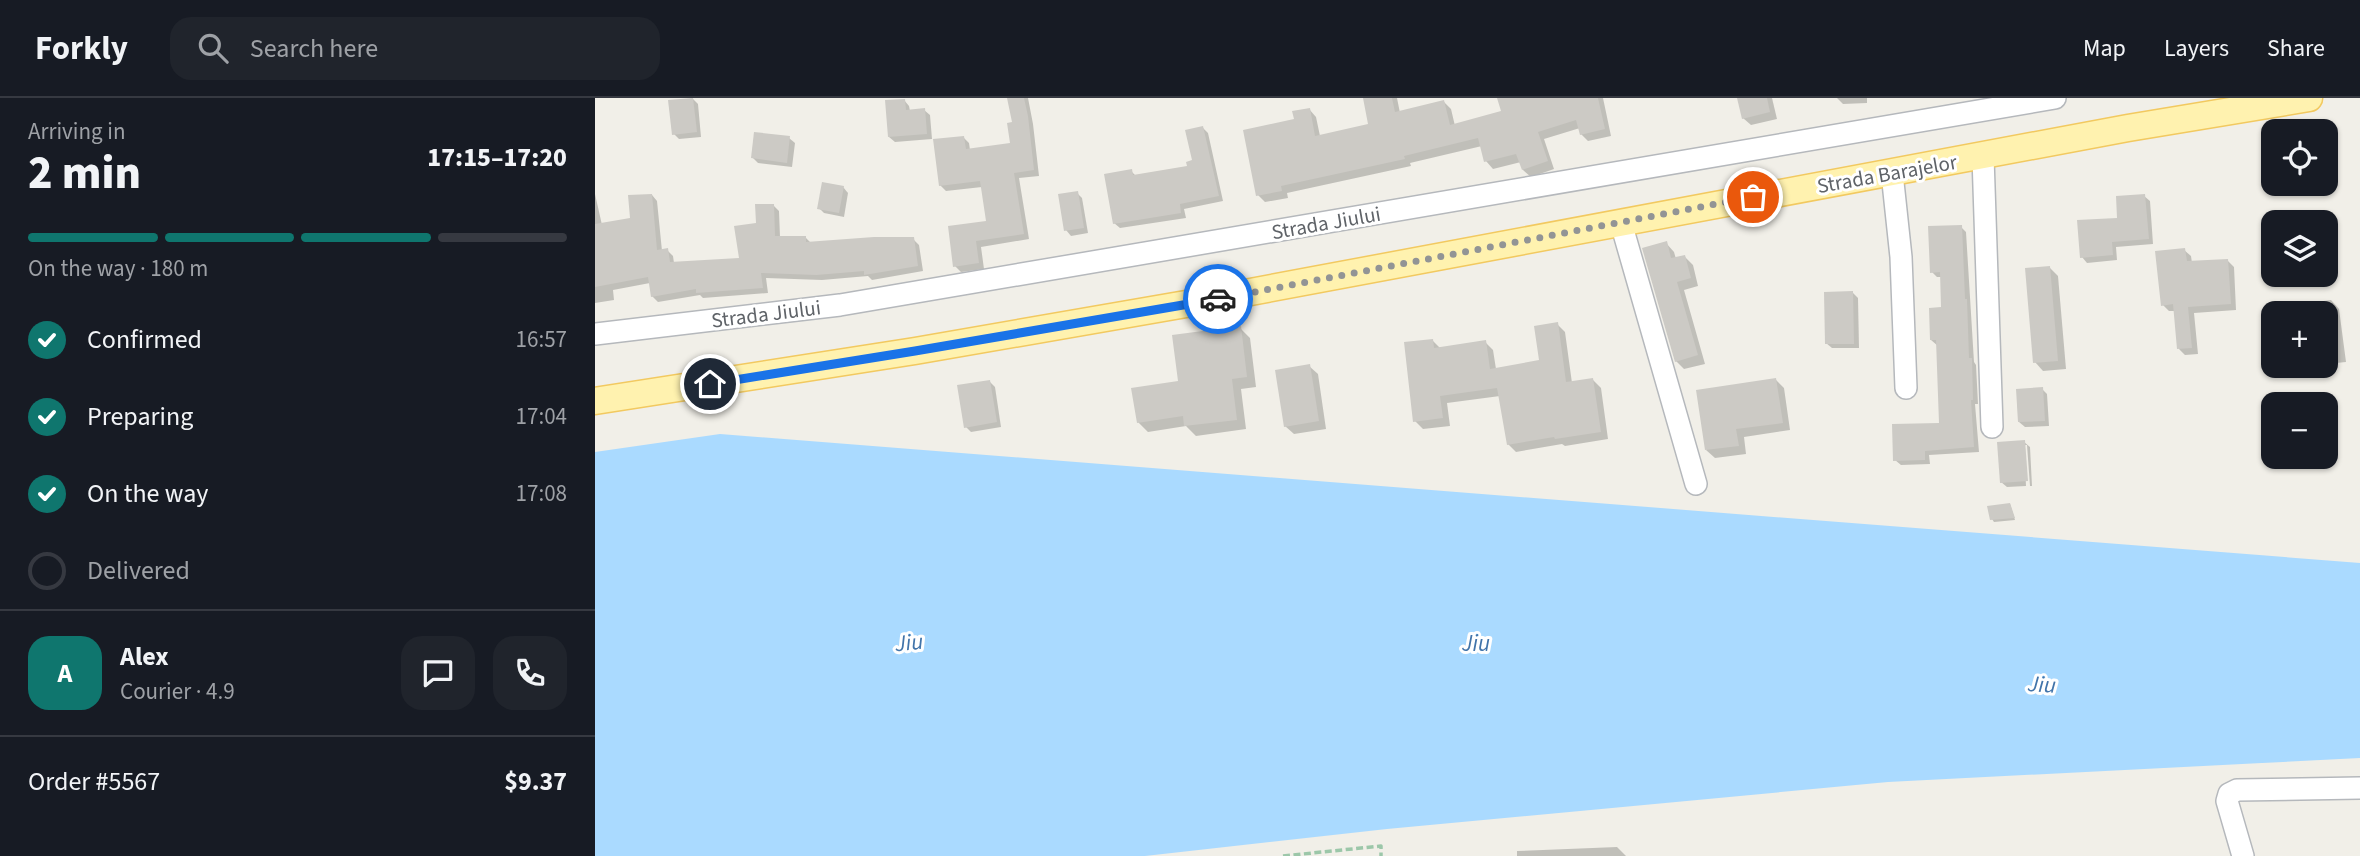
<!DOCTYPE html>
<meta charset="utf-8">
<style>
:root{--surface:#171b24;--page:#20242c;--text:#f1f3f6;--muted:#9ea1a6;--line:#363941;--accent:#0f766e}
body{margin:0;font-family:"Source Sans 3",sans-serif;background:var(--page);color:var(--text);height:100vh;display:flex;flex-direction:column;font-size:26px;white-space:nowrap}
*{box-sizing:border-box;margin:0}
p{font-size:23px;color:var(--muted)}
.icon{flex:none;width:38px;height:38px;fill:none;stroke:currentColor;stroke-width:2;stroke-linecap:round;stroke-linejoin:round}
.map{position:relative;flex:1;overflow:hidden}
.sheet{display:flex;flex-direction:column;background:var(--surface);width:595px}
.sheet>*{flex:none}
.tools{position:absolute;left:1666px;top:21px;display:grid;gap:14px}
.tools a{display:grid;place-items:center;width:77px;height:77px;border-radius:14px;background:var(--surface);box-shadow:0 2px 5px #0004;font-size:35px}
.pin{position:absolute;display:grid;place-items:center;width:60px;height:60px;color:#fff;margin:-30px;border:4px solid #fff;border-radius:50%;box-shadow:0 2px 7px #0007}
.courier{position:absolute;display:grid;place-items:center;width:70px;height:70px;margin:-35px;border:5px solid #1a73e8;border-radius:50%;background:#fff;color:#222;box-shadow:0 2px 9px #0007}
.overview em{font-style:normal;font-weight:800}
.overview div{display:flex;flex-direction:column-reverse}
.overview{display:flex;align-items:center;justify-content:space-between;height:119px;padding:0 28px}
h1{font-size:46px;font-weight:800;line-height:52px}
.bar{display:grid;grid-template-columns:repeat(4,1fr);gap:10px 7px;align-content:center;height:84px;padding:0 28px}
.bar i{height:9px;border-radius:5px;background:var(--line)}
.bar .selected{background:var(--accent)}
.bar p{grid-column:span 4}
.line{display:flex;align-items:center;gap:18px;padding:0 28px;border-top:2px solid var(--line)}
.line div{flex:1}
.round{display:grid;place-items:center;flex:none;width:74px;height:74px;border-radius:21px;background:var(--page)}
ol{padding:0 28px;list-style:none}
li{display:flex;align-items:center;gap:21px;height:77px}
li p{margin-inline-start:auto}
li .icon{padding:7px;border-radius:50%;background:var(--accent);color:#fff;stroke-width:4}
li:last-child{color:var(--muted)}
li i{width:38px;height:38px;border:4px solid var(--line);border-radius:50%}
header{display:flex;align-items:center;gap:42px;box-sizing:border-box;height:98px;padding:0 35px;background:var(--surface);border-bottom:2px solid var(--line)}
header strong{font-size:33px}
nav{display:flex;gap:38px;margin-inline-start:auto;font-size:24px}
.search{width:490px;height:63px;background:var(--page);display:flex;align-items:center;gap:18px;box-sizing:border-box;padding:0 24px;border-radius:21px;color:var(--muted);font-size:26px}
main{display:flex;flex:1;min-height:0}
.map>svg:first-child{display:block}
</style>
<header>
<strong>Forkly</strong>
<div class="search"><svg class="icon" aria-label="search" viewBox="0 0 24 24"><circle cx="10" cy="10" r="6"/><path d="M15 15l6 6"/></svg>Search here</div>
<nav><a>Map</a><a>Layers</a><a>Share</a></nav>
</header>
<main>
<section class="sheet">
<div class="overview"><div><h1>2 min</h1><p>Arriving in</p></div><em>17:15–17:20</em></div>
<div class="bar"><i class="selected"></i><i class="selected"></i><i class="selected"></i><i></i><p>On the way · 180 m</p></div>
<ol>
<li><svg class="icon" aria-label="check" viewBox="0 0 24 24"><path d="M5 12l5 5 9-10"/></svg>Confirmed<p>16:57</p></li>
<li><svg class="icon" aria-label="check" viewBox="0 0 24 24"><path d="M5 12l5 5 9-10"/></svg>Preparing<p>17:04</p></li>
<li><svg class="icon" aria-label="check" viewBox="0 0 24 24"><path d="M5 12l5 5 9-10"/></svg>On the way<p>17:08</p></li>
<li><i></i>Delivered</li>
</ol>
<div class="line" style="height:126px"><b class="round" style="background:var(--accent);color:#fff">A</b><div><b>Alex</b><p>Courier · 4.9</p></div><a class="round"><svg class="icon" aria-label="chat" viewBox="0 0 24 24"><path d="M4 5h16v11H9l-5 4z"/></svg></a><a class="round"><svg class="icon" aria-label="phone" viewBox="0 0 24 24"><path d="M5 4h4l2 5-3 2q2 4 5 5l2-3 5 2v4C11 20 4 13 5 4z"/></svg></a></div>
<div class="line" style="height:91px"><div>Order #5567</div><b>$9.37</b></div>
</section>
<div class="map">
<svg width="1765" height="758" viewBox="0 0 1765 758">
<rect width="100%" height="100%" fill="#f1efe8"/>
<path fill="#aadaff" d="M125,336L1765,465V660L1293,684L792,731L550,758H0V354Z"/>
<g fill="#0003">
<path d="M414,0H433L438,26L444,78L424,80L434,141L386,149L389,171L366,174L360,168L393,124L387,89L351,93L345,87L368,39L374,45L375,52L416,46L419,26Z"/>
<path d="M769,0H802L805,15L849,4L856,11L860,28L904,16L932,0H1008L1016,38L993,43L986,36L985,30L949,41L959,71L936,79L928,72L926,64L898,71L891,63L887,48L815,65L816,68L692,95L693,100L670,104L663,97L714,11L721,19L725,38L775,27Z"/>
<path d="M1144,0H1177L1182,21L1156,27L1148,20Z"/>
<path d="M1242,0H1272V5L1248,6Z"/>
<path d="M98,1L103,6L106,39L84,41L79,36Z"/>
<path d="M309,2L314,8L315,13L329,12L335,17L337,41L300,44L294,39Z"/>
<path d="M608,30L613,35L628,103L589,111L591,120L525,130L519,125L536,73L542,79L594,69L599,64Z"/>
<path d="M194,40L200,45L197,69L163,65L158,60Z"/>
<path d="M248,89L253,95L249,119L229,115L224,110Z"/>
<path d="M482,95L487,100L493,135L476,138L471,132Z"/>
<path d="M0,96L7,127L37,121L57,97L62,103L67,153L72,152L78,158L79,165L146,162L163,127L178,107L184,113L185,139L211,140L216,145L318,141L324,147L328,173L277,182L273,178L227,182L171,180L173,195L108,200L105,197L63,204L57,198L55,185L18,192L19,202L0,205Z"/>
<path d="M1549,98L1555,103L1558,146L1521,149L1522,162L1492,165L1487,159Z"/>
<path d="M1366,129L1371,134L1379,264L1381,267L1383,306H1380L1384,354L1334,357L1335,366L1306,367L1300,362L1345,327L1343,248L1336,242L1348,211L1347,179H1342L1337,174Z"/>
<path d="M1071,145L1079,154L1081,161L1089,158L1098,167L1103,188L1089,192L1110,266L1089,271L1081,263Z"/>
<path d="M1589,152L1596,158L1597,165L1632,162L1639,169L1641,212L1599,215L1603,256L1590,257L1584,251L1580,213H1574L1568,207Z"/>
<path d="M1454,169L1463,178L1471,271L1448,273L1440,264Z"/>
<path d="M1258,195L1263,200L1264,250H1237L1231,245Z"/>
<path d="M1736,202L1744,211L1751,264L1731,266V215H1708L1707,206Z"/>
<path d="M962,226L970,234L977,285L998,282L1006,290L1013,341L970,348L967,346L921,354L913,346L905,298L852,305L855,328L828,331L820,323L838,243L846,251L890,244L898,252L901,271L946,264Z"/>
<path d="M645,230L655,240L661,289L646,291L651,331L601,338L591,328L553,334L543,324Z"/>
<path d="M714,268L723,276L731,331L699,336L690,328Z"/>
<path d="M1181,282L1189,290L1195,332L1149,339L1151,356L1120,360L1111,352Z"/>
<path d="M395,284L400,289L406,329L376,334L371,329Z"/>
<path d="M1447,291L1452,296L1454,328L1430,329L1424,324Z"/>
<path d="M1429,344L1435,349L1437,388H1435L1432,347H1429L1431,388L1412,389L1406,384Z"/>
<path d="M1415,406L1420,422L1399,424L1397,421Z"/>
<path d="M1022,749L1031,758H922V753Z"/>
</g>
<g fill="#cccac5">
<path d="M98,0L102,34L77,37L73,2Z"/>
<path d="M412,0H429L433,18L439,72L419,75L429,136L381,143L384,165L358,169L353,128L391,123L385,83L344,88L338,41L369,38L371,51L415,45L412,25L417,24Z"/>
<path d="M768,0H797L800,14L849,2L855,27L906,13L902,0H1003L1010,31L985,37L981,22L943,34L953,63L927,72L921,56L889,64L883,40L809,58L810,61L686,88L687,93L661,98L648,32L699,21L697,13L715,10L720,38L773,26Z"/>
<path d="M1142,0H1172L1175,14L1147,21Z"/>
<path d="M310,1L311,12L330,10L332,36L293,39L290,2Z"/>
<path d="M608,28L624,98L585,106L586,115L518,126L509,76L537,71L538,77L592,68L591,64L597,62L590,32Z"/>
<path d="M159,34L195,38L192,65L156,60Z"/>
<path d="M227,84L249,88L244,115L222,111Z"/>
<path d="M483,93L489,130L469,133L463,96Z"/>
<path d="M57,96L62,152L73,150L75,164L144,160L139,128L161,125L160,106H179L180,138H211V144L279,139H319L323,168L269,177V173L221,177L166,175L168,190L101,195V191L56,199L53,179L0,189V126L35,120L33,97Z"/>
<path d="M1550,96L1554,141L1517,144L1518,157L1485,160L1482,122L1522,120L1521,98Z"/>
<path d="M1367,127L1370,201H1372L1374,260H1377L1378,302H1376L1379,349L1330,353V362L1298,363L1297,326L1344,325L1341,242H1335L1334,210L1346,209L1345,174L1335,175L1333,128Z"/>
<path d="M1072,143L1076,160L1090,157L1096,180L1082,184L1103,257L1080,264L1047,150Z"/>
<path d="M1590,150L1592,163L1633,161L1636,206L1593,209L1597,250L1582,251L1578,206L1566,208L1560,153Z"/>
<path d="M1455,168L1463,263L1438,265L1430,170Z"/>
<path d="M1258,193L1259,246H1230L1229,194Z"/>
<path d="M963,224L971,284L998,280L1006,334L960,341L959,339L912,347L902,290L845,298L848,320L818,324L809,244L838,241L839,250L891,242L895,271L944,262L939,228Z"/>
<path d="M646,228L652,279L637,281L642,322L589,328L588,318L542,325L536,290L583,283L577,237Z"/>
<path d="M715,266L724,323L689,329L680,272Z"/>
<path d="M1181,280L1188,325L1141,331L1144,348L1110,352L1101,292Z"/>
<path d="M395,282L402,324L369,330L362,287Z"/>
<path d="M1448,289L1450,323L1423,324L1421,291Z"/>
<path d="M1430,342L1433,383L1405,385L1402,344Z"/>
<path d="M1415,405L1420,420L1395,422L1392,408Z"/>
</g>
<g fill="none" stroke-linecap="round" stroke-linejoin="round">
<defs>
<g id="minor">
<path d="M1388,59L1397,329"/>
<path d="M1297,75L1306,159L1311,290"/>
<path d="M1026,125L1101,386"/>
<path d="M0,236L245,207L1460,0"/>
<path d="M1648,758L1632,703L1634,696L1642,692L1765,690"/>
</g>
<path id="major" d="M0,303L320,253L591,206L1533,30L1714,0"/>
</defs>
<use href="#minor" stroke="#b5b8bc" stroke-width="24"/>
<use href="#major" stroke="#f2c960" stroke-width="29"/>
<path stroke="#9cc7a9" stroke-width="3.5" stroke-dasharray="7 3.5" stroke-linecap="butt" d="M688,758L786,748V758"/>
<use href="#minor" stroke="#fff" stroke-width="21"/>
<use href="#major" stroke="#fff2af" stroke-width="26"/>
</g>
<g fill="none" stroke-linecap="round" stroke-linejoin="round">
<path stroke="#929495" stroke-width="7" stroke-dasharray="0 12.6" d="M623,201L1158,99"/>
<path stroke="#1a73e8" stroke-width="9" d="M115,286L320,253L623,201"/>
</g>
<g text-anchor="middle" stroke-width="6" stroke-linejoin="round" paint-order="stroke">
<g font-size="21" fill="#5f6368" stroke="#fff">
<text transform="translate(1292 76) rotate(-10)" y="7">Strada Barajelor</text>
<text transform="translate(731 125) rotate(-10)" y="7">Strada Jiului</text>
<text transform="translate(171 216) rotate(-7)" y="7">Strada Jiului</text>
</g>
<g font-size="23" font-style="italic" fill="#4174aa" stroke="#fff">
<text transform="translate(314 544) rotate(-5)" y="8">Jiu</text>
<text x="881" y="553">Jiu</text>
<text transform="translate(1447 586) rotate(4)" y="8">Jiu</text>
</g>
</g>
</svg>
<div class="tools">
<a><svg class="icon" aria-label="locate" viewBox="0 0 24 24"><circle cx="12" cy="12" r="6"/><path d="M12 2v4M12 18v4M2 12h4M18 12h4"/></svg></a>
<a><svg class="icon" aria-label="layers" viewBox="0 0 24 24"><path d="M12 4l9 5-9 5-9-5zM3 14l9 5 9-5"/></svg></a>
<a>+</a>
<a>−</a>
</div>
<div class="pin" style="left:1158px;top:99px;background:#ea580c"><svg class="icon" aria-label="bag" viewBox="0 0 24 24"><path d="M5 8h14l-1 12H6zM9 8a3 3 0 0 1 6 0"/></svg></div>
<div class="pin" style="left:115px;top:286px;background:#1f2937"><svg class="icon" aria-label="home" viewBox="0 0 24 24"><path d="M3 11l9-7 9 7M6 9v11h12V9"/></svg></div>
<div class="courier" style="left:623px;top:201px"><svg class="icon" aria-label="car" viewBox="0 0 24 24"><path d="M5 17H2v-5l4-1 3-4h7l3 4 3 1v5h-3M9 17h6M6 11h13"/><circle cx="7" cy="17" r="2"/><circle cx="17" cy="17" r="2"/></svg></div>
</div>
</main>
